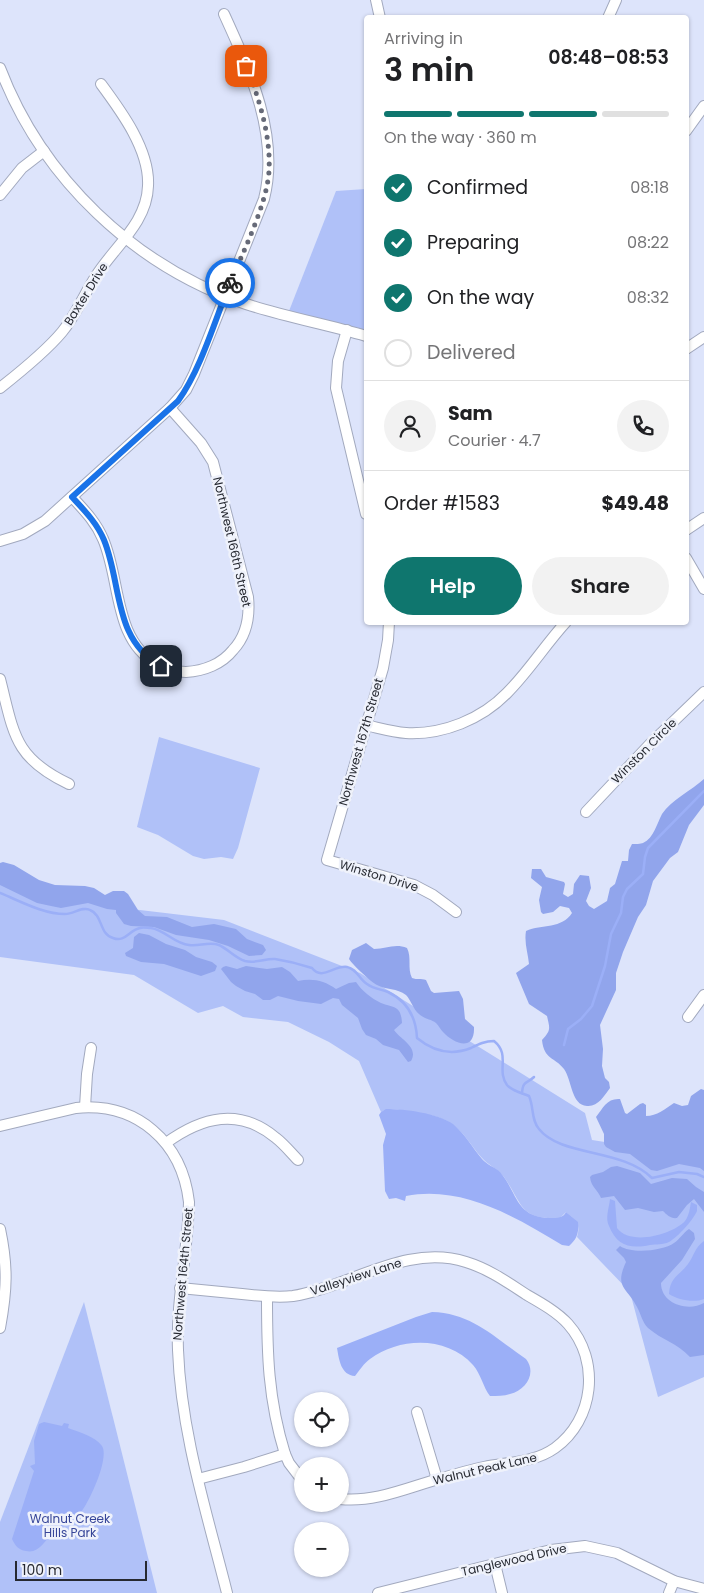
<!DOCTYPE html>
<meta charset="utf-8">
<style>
:root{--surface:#fff;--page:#f2f2f2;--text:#202124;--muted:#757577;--line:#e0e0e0;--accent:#0f766e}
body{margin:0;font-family:Poppins,sans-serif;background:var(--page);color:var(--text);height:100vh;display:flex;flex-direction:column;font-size:19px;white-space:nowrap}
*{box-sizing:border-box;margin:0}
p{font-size:16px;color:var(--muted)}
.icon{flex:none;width:28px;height:28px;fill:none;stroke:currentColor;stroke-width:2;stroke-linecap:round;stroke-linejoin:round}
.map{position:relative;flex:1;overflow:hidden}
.sheet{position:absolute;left:364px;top:15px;width:325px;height:610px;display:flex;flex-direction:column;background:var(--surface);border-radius:5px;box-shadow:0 1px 4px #0004}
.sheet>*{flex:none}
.controls{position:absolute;left:294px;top:1392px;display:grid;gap:10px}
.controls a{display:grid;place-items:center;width:55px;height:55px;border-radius:50%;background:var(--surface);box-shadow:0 1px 4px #0004;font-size:25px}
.scale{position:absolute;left:15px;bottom:12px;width:132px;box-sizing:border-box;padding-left:5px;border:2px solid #262931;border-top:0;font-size:14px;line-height:18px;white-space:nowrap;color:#262931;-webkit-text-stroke:4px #eff2fb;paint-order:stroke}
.pin{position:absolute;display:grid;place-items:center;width:42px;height:42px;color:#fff;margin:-21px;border-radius:10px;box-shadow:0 2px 8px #0006}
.courier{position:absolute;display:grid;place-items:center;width:50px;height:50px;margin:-25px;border:4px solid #1a73e8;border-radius:50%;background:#fff;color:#222;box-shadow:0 1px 6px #0007}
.head em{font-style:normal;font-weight:600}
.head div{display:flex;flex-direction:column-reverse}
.head{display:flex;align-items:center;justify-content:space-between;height:85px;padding:0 20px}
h1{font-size:32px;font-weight:600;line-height:38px}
.bar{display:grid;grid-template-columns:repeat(4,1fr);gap:8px 5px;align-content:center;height:60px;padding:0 20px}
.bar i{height:6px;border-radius:4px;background:var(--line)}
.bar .on{background:var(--accent)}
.bar p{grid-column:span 4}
.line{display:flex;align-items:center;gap:12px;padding:0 20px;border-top:1px solid var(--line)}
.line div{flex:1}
.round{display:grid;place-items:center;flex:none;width:52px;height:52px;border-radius:26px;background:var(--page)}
ol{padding:0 20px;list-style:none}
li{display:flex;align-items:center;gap:15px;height:55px}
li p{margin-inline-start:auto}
li .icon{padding:5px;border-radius:50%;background:var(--accent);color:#fff;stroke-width:4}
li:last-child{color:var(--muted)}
li i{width:28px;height:28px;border:2px solid var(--line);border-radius:50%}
.button{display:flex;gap:10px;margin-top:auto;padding:10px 20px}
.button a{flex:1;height:58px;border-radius:30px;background:var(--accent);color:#fff;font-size:20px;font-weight:600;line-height:58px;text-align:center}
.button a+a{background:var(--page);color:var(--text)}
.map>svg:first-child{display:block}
</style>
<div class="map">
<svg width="704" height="1593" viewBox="0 0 704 1593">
<rect width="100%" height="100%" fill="#dde4fb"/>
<g fill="#b0c1f8">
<path d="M366,189V330L289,311L336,191Z"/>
<path d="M159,737L260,768L238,848L233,859L221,857L204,859L193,856L158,835L137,827Z"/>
<path d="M0,878L123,908L224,920L360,973L585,1113L592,1140L643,1148H704V1377L658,1397L630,1292L577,1237C581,1223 576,1221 566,1212L560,1218C519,1220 523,1204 504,1177C498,1169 490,1166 484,1160C471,1147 465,1131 447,1121C436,1115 423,1114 410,1112C401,1110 389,1107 381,1112L359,1061L329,1042L288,1022L243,1017L223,1006L198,1013L134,975L0,957Z"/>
<path d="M84,1302L157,1593H0V1522Z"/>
</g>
<g fill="#91a5ec">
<path d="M704,779V805L689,825L678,852L670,858L653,881L646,905L638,917L623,952L616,973V990L600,1025L603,1049L602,1066L605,1078L609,1082L610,1088C604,1096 598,1107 587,1106C571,1105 572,1080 564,1069C555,1057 544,1060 542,1040C551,1030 550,1029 547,1016L529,1004L516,973L529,964C528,953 524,943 526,931C542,924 562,929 572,913L569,908L560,906L553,912L543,914L541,912L539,900L542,887L531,878L532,869H541L546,877L564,882L565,884L563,894L568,897L573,894L574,884L580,875L589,876L591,888L586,901L589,906L594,909L607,901L610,888L615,884L622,861H628L629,850L632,844C635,844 641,844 643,843C654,838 657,823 662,814C671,800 692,790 704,779Z"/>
<path d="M3,862L14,865L39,880L55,885L85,886L94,888L105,895L113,891H124L128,894L138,910L145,916L167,917L192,927L214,924L236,929L247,939L263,945L266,950L262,955L249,956L228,946L209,940L176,935L154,927L131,926L124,924L116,913V910L107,909L88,903L61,908L51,906L37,903L0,885V863Z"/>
<path d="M139,933L149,935L166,944L185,950L196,957L212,962L217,966L215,971L201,976L164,964L141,962L126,956L125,953L133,948L134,937Z"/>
<path d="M366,943L374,949C386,949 395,943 407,948C412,958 407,968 412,978C417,980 421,978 426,980L431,991L434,993L459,991L463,999L465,1019L474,1027C475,1052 454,1044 443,1032C440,1029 439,1026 436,1023C431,1019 424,1019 419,1014C413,1009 411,1000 406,995C397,988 386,990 377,985C371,982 352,964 349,959L352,950Z"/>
<path d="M226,966L237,969L246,966L267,969L282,967L290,972L298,981C312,978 324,980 336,989L349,983L356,982C362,991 371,998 381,1003C394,1008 401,1005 402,1023L394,1030C401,1040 419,1047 411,1061L408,1062L399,1050L383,1045L376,1039L366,1035L362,1029L358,1018L342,1005L339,999L333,998L321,1004L298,1001L278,996L270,1000H263L255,994L245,991L236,986L231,982L221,969L223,967Z"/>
<path d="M701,1089L704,1090V1171L700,1168L679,1164L657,1171L651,1170L630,1154L615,1152L606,1147L604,1144V1134L596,1117C603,1108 607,1098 620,1099L625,1113L627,1114L640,1104L643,1103L646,1105V1116C657,1116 665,1109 674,1103L682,1106L688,1105L691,1096Z"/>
<path d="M617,1166L640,1173L651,1184L672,1178L687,1179L696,1187L704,1192V1212L694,1199L687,1205L677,1218C671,1219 667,1215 663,1211L654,1212L638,1208L625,1210L614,1196L601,1198C598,1190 591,1187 590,1177L592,1175L603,1172L611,1167Z"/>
<path d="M689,1229L694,1233L695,1239L682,1260L661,1283C661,1304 688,1312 704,1303V1355L690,1357C677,1343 662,1340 648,1328C642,1322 641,1314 637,1307C627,1287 614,1288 626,1262L624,1258L616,1250L620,1246C631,1254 663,1251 674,1243C680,1239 683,1233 689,1229Z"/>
</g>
<g fill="#9baff7">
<path d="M386,1109C405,1109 437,1113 453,1124C465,1134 472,1147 482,1159C487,1165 495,1167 500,1172C518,1193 515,1217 550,1218C558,1218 563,1218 566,1212L578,1222C579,1233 577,1239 569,1246L562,1245C516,1217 462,1185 406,1196L405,1201L396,1198L389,1199L385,1191L383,1145L386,1134L379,1115L381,1112Z"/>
<path d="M610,1199L615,1201L617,1228C630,1246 672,1235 685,1221C689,1216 690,1208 691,1202L697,1205V1211C693,1220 678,1237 669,1242C663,1245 656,1244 650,1245C630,1249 617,1246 609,1226C605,1218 609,1208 610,1199Z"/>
<path d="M704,1241V1299C694,1303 678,1300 669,1294C670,1277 679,1276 688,1264C694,1256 695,1247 704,1241Z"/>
<path d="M432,1312C472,1313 495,1338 526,1359C537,1373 526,1390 510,1394C504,1396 497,1396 490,1396C483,1387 481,1374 473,1365C447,1336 400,1337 370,1359C364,1363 359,1371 355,1376C341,1375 339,1360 337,1348L416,1317Z"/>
<path d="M44,1422L62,1426L64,1423L69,1424L68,1428C78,1432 95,1436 102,1446C110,1458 88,1506 78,1516C71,1523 60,1527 53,1533C44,1541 39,1554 26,1551C18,1550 15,1545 12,1539L34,1471L30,1466L35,1464L34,1441L39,1424Z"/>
</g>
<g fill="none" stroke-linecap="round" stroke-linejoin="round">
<g stroke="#9baff7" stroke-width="2.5">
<path d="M0,893C20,901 43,914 65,914C74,914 82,906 90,910C103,915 99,934 113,938C125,943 129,930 140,928C143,927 148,928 151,928C165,930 175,944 189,945C198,947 209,941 219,945C228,949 235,958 245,961C256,964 266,958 275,959C288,961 300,964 312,968C322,981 334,965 347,967C357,969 359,979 367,984C374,989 380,989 388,992C407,1001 416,1017 417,1038C434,1052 451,1056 471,1048C479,1044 485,1041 494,1041C511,1055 496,1070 507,1085C512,1091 522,1093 529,1096C534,1107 531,1120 539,1129C561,1157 622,1148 652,1178L679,1172L697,1174L704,1177"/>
<path d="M564,1045L568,1029L581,1019L592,1006L605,966L611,934L621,913L623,897L627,889L643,874L645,857L648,848L704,791"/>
<path d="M522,1093C523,1080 527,1084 534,1077"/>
</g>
<defs>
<g id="minor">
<path d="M376,0L380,18"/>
<path d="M608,18L616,0"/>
<path d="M0,68C42,178 134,266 246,304C285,317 326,324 366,336"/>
<path d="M686,131L704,106"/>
<path d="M0,195L22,168L44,151"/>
<path d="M347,330L338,361L336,388L366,514"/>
<path d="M686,349L704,337"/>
<path d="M0,388C19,373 47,350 62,332C76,315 84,294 96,276C114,247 147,223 148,186C150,150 121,111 101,84"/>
<path d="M72,497C84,510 96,522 103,539C121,580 113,640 157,664C166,669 177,672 186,672C204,671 222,664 233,650C247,635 250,617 248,597L213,462L201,443L170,408"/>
<path d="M686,530L704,518"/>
<path d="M0,541L23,534L45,521L170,408L186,390L194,374L264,199C280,136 250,71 224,14"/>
<path d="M686,558L704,589"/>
<path d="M389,622L388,640L383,668L327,860L414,885L433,895L456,912"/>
<path d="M0,679C14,734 14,758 69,784"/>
<path d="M365,725C379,728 392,732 406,733C443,735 482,719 507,693C529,671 545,645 566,622"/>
<path d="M586,812L650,744L704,692"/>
<path d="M688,1017L704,995"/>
<path d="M85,1107L87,1074L91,1048"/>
<path d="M0,1126L76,1108C137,1102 182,1142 189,1202C188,1252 176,1300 178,1350C181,1433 207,1513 227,1593"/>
<path d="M166,1143C202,1117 239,1107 276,1138C284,1144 291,1153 298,1160"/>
<path d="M0,1229C8,1267 7,1290 0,1328"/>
<path d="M180,1288C201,1290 221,1292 242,1294C259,1296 276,1298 293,1296C350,1287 406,1243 466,1262C489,1269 507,1282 527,1295C541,1303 557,1312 568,1324C601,1361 594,1420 555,1448C534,1463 508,1462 484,1467C470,1470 456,1474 442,1478C409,1487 375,1503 340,1499"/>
<path d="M267,1297C267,1353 268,1399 285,1454"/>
<path d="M417,1412L437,1479"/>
<path d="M198,1479L244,1467L285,1454L289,1463L302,1480"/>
<path d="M495,1564L502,1593"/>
<path d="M378,1593L551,1550L585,1546L617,1553L674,1581L704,1589"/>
<path d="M669,1593L674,1581"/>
</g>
</defs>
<use href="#minor" stroke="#a2a9be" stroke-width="12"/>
<use href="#minor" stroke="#fff" stroke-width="10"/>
</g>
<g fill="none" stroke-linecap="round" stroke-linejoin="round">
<path stroke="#666a78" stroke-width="5" stroke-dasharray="0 9" d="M230,283C243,252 267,204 269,171C271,136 259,98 246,66"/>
<path stroke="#1a73e8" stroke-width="6" d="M161,666C113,640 122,584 104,540C97,523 84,510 72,497L178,401C201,369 215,320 230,283"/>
</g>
<g text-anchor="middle" stroke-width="5" stroke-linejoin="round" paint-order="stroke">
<g font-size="12" fill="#262931" stroke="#eff2fb">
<text transform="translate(86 294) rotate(-58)" y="4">Baxter Drive</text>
<text transform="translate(232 542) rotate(77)" y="4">Northwest 166th Street</text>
<text transform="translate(361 742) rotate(-74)" y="4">Northwest 167th Street</text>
<text transform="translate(644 751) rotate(-45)" y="4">Winston Circle</text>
<text transform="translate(379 876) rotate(17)" y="4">Winston Drive</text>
<text transform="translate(183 1274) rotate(-85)" y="4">Northwest 164th Street</text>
<text transform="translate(356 1277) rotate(-18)" y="4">Valleyview Lane</text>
<text transform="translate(485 1469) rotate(-13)" y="4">Walnut Peak Lane</text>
<text transform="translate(514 1560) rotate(-13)" y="4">Tanglewood Drive</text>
</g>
<g font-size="12" fill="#374699" stroke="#eff2fb">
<text x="70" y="1523">Walnut Creek<tspan x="70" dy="14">Hills Park</tspan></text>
</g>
</g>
</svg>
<div class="controls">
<a><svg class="icon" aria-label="locate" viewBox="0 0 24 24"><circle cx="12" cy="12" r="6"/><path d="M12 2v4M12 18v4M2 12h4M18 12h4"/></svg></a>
<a>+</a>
<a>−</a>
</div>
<div class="scale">100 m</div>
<div class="pin" style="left:246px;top:66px;background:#ea580c"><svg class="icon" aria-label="bag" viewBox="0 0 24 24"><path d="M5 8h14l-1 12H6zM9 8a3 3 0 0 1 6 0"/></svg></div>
<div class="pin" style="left:161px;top:666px;background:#1f2937"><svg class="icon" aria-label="home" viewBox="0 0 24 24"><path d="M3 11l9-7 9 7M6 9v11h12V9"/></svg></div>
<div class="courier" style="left:230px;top:283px"><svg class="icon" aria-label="bike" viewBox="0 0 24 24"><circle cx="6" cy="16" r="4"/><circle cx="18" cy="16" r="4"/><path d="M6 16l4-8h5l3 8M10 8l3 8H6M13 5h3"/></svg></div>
<section class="sheet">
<div class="head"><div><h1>3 min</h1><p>Arriving in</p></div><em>08:48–08:53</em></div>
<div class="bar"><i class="on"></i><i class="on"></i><i class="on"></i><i></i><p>On the way · 360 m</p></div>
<ol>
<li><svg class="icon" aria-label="check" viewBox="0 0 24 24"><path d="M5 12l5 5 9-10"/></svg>Confirmed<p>08:18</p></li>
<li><svg class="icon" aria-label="check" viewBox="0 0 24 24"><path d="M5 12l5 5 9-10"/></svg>Preparing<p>08:22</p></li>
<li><svg class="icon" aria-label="check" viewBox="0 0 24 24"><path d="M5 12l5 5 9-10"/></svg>On the way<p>08:32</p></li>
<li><i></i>Delivered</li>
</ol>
<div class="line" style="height:90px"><a class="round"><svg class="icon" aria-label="person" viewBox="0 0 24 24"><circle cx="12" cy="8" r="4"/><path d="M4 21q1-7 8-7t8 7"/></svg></a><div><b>Sam</b><p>Courier · 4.7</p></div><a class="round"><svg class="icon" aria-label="phone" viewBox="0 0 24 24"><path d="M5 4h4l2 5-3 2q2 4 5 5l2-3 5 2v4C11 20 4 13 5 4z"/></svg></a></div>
<div class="line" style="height:65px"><div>Order #1583</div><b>$49.48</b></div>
<div class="button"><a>Help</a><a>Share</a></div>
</section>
</div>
